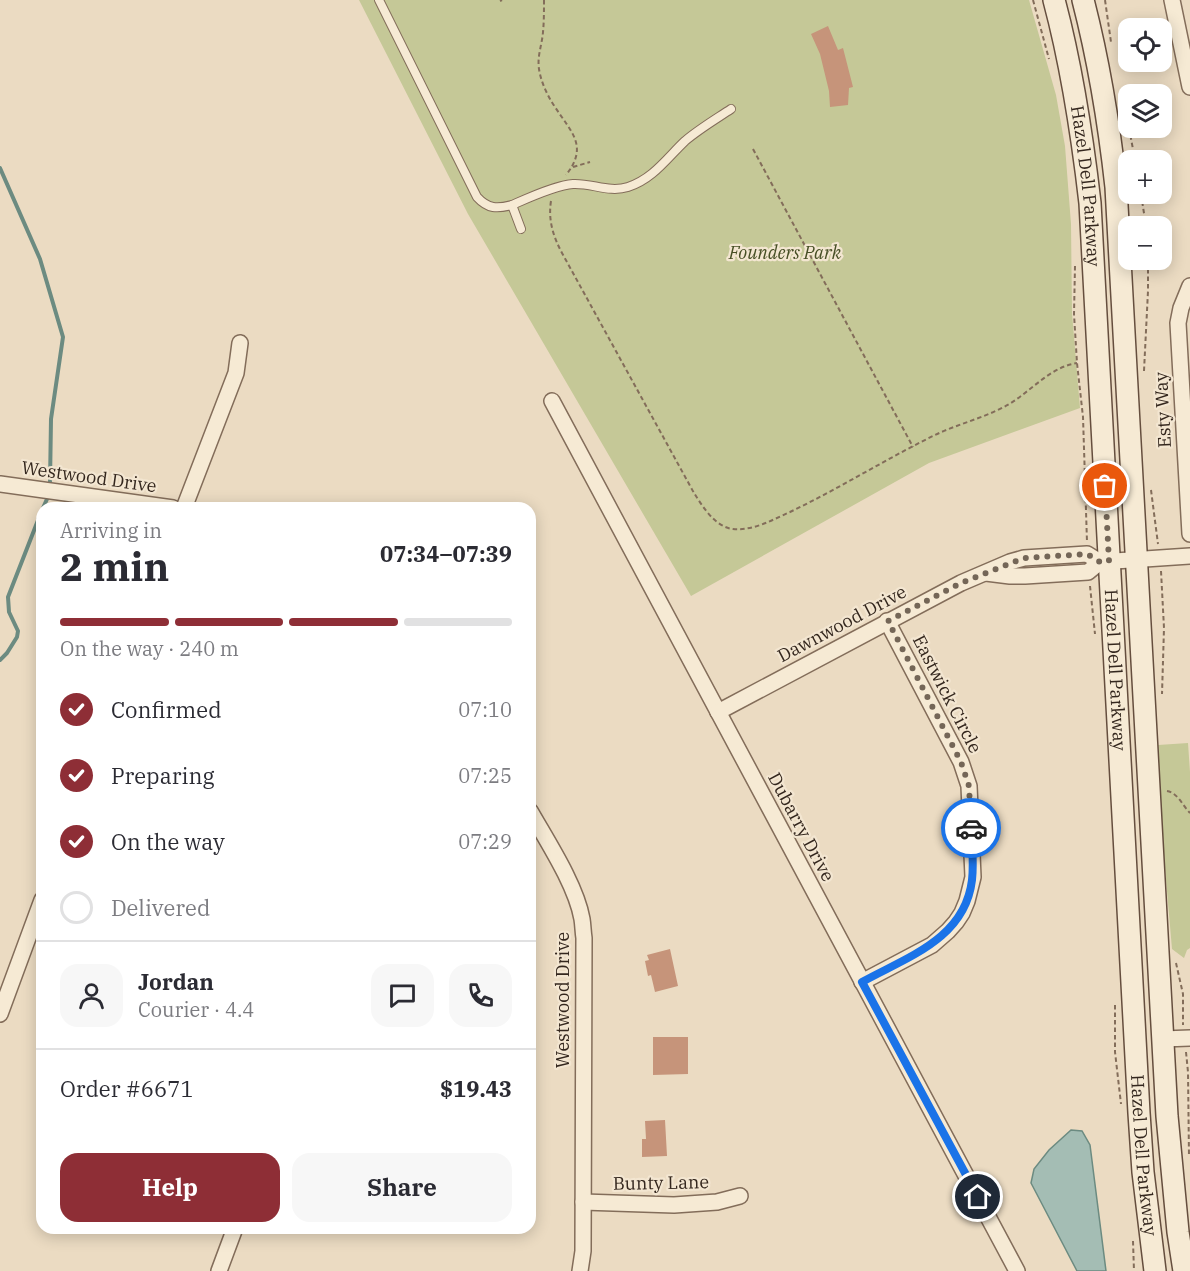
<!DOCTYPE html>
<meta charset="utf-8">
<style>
:root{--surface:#fff;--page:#f7f7f7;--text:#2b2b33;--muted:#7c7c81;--line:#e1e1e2;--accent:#8e2e36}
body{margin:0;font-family:"IBM Plex Serif",serif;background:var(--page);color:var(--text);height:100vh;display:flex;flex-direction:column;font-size:22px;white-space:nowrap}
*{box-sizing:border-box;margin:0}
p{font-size:20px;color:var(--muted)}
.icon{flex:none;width:33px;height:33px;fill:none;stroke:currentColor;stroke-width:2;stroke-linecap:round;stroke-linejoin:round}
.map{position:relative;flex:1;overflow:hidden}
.details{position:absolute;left:36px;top:502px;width:500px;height:732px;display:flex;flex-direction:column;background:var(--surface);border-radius:18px;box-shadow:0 3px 15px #0003}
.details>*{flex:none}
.tools{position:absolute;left:1118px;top:18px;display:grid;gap:12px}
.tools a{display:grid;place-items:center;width:54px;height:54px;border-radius:12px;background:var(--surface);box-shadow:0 3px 15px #0003;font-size:30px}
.pin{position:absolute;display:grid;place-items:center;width:51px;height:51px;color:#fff;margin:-26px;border:3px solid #fff;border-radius:50%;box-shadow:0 2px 6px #0007}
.courier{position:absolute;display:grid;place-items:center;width:60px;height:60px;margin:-30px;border:4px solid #1a73e8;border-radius:50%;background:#fff;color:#222;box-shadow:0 2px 8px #0007}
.overview em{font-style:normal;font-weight:700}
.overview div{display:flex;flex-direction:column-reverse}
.overview{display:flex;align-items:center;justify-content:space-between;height:102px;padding:0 24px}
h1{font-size:39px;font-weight:700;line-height:45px}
.bar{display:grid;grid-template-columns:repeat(4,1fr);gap:9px 6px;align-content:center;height:72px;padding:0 24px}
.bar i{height:8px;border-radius:4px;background:var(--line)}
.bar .selected{background:var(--accent)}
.bar p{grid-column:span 4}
.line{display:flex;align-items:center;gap:15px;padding:0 24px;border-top:2px solid var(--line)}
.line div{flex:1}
.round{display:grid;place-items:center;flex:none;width:63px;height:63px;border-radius:18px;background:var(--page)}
ol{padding:0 24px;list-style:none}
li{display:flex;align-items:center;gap:18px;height:66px}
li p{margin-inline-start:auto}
li .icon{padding:6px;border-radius:50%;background:var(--accent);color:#fff;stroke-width:4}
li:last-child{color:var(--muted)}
li i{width:33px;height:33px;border:3px solid var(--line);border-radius:50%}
.button{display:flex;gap:12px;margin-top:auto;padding:12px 24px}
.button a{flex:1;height:69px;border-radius:18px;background:var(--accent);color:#fff;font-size:24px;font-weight:700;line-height:69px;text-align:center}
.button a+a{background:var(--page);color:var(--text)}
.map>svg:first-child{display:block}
</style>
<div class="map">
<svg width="1190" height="1271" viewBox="0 0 1190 1271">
<rect width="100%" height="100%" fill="#ebdbc2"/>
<g fill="#c5c897">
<path d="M359,0H1029L1056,95L1065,146L1071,224L1072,313L1080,408L929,463L691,596L468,214Z"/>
<path d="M1188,743L1190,772V948L1187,950L1184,958L1172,949L1162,833L1158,745Z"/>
</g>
<path fill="#a4bdb4" stroke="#6c8b81" stroke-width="1.5" d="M1071,1130L1082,1131L1090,1145L1106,1271H1077L1031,1183L1034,1169L1049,1150Z"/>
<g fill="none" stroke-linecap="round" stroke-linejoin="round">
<g stroke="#6c8b81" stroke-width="4">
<path d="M0,168L40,259L63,337L51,419L50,483"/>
<path d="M43,508L47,499"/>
<path d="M0,660L7,653L17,637L18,631L9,612L8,597L42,510"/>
</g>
</g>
<g fill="#c6947a">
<path d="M828,26L838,50L843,48L853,87L849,88L848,105L830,107L829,91L820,54L811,34Z"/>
<path d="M670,949L678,986L655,992L651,975L648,976L645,961L649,960L647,955Z"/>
<path d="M653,1037H688V1074L653,1075Z"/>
<path d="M665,1120L667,1156L642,1157V1139H646L645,1121Z"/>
</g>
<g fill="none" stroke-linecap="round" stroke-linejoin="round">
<defs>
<g id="lane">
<path d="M379,0L477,197C488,209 497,209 512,205L521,229"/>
<path d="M512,205C528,198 556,185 573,184C592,183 609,193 628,187C653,179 667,158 685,141C699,129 716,119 731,109"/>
</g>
<g id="street">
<path d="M1172,0L1190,87"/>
<path d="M1190,286L1181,308L1178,323L1190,534"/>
<path d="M552,401L1017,1271"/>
<path d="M0,484L173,508"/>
<path d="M184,508L236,373L240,343"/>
<path d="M986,573L1010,576H1025L1088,572L1100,562"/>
<path d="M718,712L961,583L1010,562L1024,558L1087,554L1100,562L1190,556"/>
<path d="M530,811C547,841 576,885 582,919C583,925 583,932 584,938L583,1251L580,1271"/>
<path d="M862,982L932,945L948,931L956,922L962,913L967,901L973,877L969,786L961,762L887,621"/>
<path d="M0,1014L42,900"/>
<path d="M1163,1039L1190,1038"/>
<path d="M583,1202L674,1205L717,1202L740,1196"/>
<path d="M219,1271L235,1228"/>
</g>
<g id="secondary">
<path id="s1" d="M1054,0C1072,67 1082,134 1090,203L1139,1113L1143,1172L1155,1271"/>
<path d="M1083,0C1099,62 1109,124 1116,187L1167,1116L1178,1232L1184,1271"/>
</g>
</defs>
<use href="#lane" stroke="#836d5a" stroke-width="10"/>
<use href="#street" stroke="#836d5a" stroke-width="18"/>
<use href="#secondary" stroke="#654e3e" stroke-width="24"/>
<g stroke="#836d5a" stroke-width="2" stroke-dasharray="4.5 3" stroke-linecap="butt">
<path d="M544,0C544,11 544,22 543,32C542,45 537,56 539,69C541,82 547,95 555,107C571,132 589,146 566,175"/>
<path d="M1033,0L1049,59"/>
<path d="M1105,0L1111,42"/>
<path d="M500,1L502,0"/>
<path d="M1121,91L1128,121"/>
<path d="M1129,128L1135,160"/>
<path d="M753,149L913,447"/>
<path d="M573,167L590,162"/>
<path d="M1141,194L1146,226"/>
<path d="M551,201C548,220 553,236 562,253L694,493C703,507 715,527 733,529C753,531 772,520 790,512C840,488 886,459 935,435C960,423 988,417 1011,403C1033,389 1051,367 1077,363"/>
<path d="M1075,266L1074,314L1077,363L1083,417L1087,542"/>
<path d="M1144,371L1148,291V260"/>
<path d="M1151,490L1158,544"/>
<path d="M1161,571L1164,628L1162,694"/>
<path d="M1090,586L1095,634"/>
<path d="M1167,791C1178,793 1182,805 1190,813"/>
<path d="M1176,963L1183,994V1025"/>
<path d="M1115,1005V1052L1121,1104"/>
<path d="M1186,1052L1188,1072L1189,1157"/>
<path d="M1133,1241L1134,1271"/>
</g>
<use href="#lane" stroke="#f6ead4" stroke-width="8"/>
<use href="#street" stroke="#f6ead4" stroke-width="15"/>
<use href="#secondary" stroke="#f6ead4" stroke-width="21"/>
</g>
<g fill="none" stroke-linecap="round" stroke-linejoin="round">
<path stroke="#746657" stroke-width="6" stroke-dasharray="0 10.8" d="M971,828L969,786L961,762L888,621L961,583L1024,558L1087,554L1100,562L1109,561L1105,486"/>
<path stroke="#1a73e8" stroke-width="8" d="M971,828C972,845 974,863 972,880C965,939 907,957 862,982L978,1197"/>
</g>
<g text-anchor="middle" stroke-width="4.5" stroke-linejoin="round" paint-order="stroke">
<g font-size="18" fill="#34271e" stroke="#f3e6d1">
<text dy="6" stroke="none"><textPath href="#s1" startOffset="189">Hazel Dell Parkway</textPath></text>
<text transform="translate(1163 410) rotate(-93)" y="6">Esty Way</text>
<text transform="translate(89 477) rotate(8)" y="6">Westwood Drive</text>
<text transform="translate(842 624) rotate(-28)" y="6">Dawnwood Drive</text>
<text dy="6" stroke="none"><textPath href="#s1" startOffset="674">Hazel Dell Parkway</textPath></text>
<text transform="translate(947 694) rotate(63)" y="6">Eastwick Circle</text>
<text transform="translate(801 827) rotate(62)" y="6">Dubarry Drive</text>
<text transform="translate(563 1000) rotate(-90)" y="6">Westwood Drive</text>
<text dy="6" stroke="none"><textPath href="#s1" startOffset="1160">Hazel Dell Parkway</textPath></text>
<text transform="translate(661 1183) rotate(-1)" y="6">Bunty Lane</text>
</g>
<g font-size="18" font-style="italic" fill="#474f25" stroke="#f3e6d1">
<text x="785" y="259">Founders Park</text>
</g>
</g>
</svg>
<div class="tools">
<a><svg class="icon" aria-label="locate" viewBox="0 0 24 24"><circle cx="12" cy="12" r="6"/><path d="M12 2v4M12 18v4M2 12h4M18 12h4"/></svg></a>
<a><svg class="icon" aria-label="layers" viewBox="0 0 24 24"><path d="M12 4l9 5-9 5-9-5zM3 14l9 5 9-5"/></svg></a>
<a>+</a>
<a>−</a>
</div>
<div class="pin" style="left:1105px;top:486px;background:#ea580c"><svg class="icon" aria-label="bag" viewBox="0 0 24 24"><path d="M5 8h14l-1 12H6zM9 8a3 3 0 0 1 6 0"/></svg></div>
<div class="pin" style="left:978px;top:1197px;background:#1f2937"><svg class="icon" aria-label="home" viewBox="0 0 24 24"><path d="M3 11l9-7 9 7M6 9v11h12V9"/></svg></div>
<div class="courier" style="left:971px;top:828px"><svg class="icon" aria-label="car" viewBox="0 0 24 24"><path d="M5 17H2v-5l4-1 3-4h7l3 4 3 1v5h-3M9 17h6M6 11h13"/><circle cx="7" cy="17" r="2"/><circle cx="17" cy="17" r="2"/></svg></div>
<section class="details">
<div class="overview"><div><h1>2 min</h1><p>Arriving in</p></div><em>07:34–07:39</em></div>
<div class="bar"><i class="selected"></i><i class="selected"></i><i class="selected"></i><i></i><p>On the way · 240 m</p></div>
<ol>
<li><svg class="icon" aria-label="check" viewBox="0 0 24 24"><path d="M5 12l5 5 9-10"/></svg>Confirmed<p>07:10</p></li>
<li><svg class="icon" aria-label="check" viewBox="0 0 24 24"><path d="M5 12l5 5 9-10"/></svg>Preparing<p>07:25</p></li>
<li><svg class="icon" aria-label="check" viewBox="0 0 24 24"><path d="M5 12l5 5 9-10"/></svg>On the way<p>07:29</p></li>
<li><i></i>Delivered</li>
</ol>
<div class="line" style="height:108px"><a class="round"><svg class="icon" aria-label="person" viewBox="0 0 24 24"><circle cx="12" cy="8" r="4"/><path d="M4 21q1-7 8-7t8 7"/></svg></a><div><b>Jordan</b><p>Courier · 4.4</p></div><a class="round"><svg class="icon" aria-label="chat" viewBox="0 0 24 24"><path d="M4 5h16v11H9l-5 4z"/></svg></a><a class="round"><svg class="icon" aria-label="phone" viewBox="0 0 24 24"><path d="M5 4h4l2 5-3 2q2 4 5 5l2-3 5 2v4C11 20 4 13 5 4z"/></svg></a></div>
<div class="line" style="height:78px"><div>Order #6671</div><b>$19.43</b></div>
<div class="button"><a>Help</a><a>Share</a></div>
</section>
</div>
